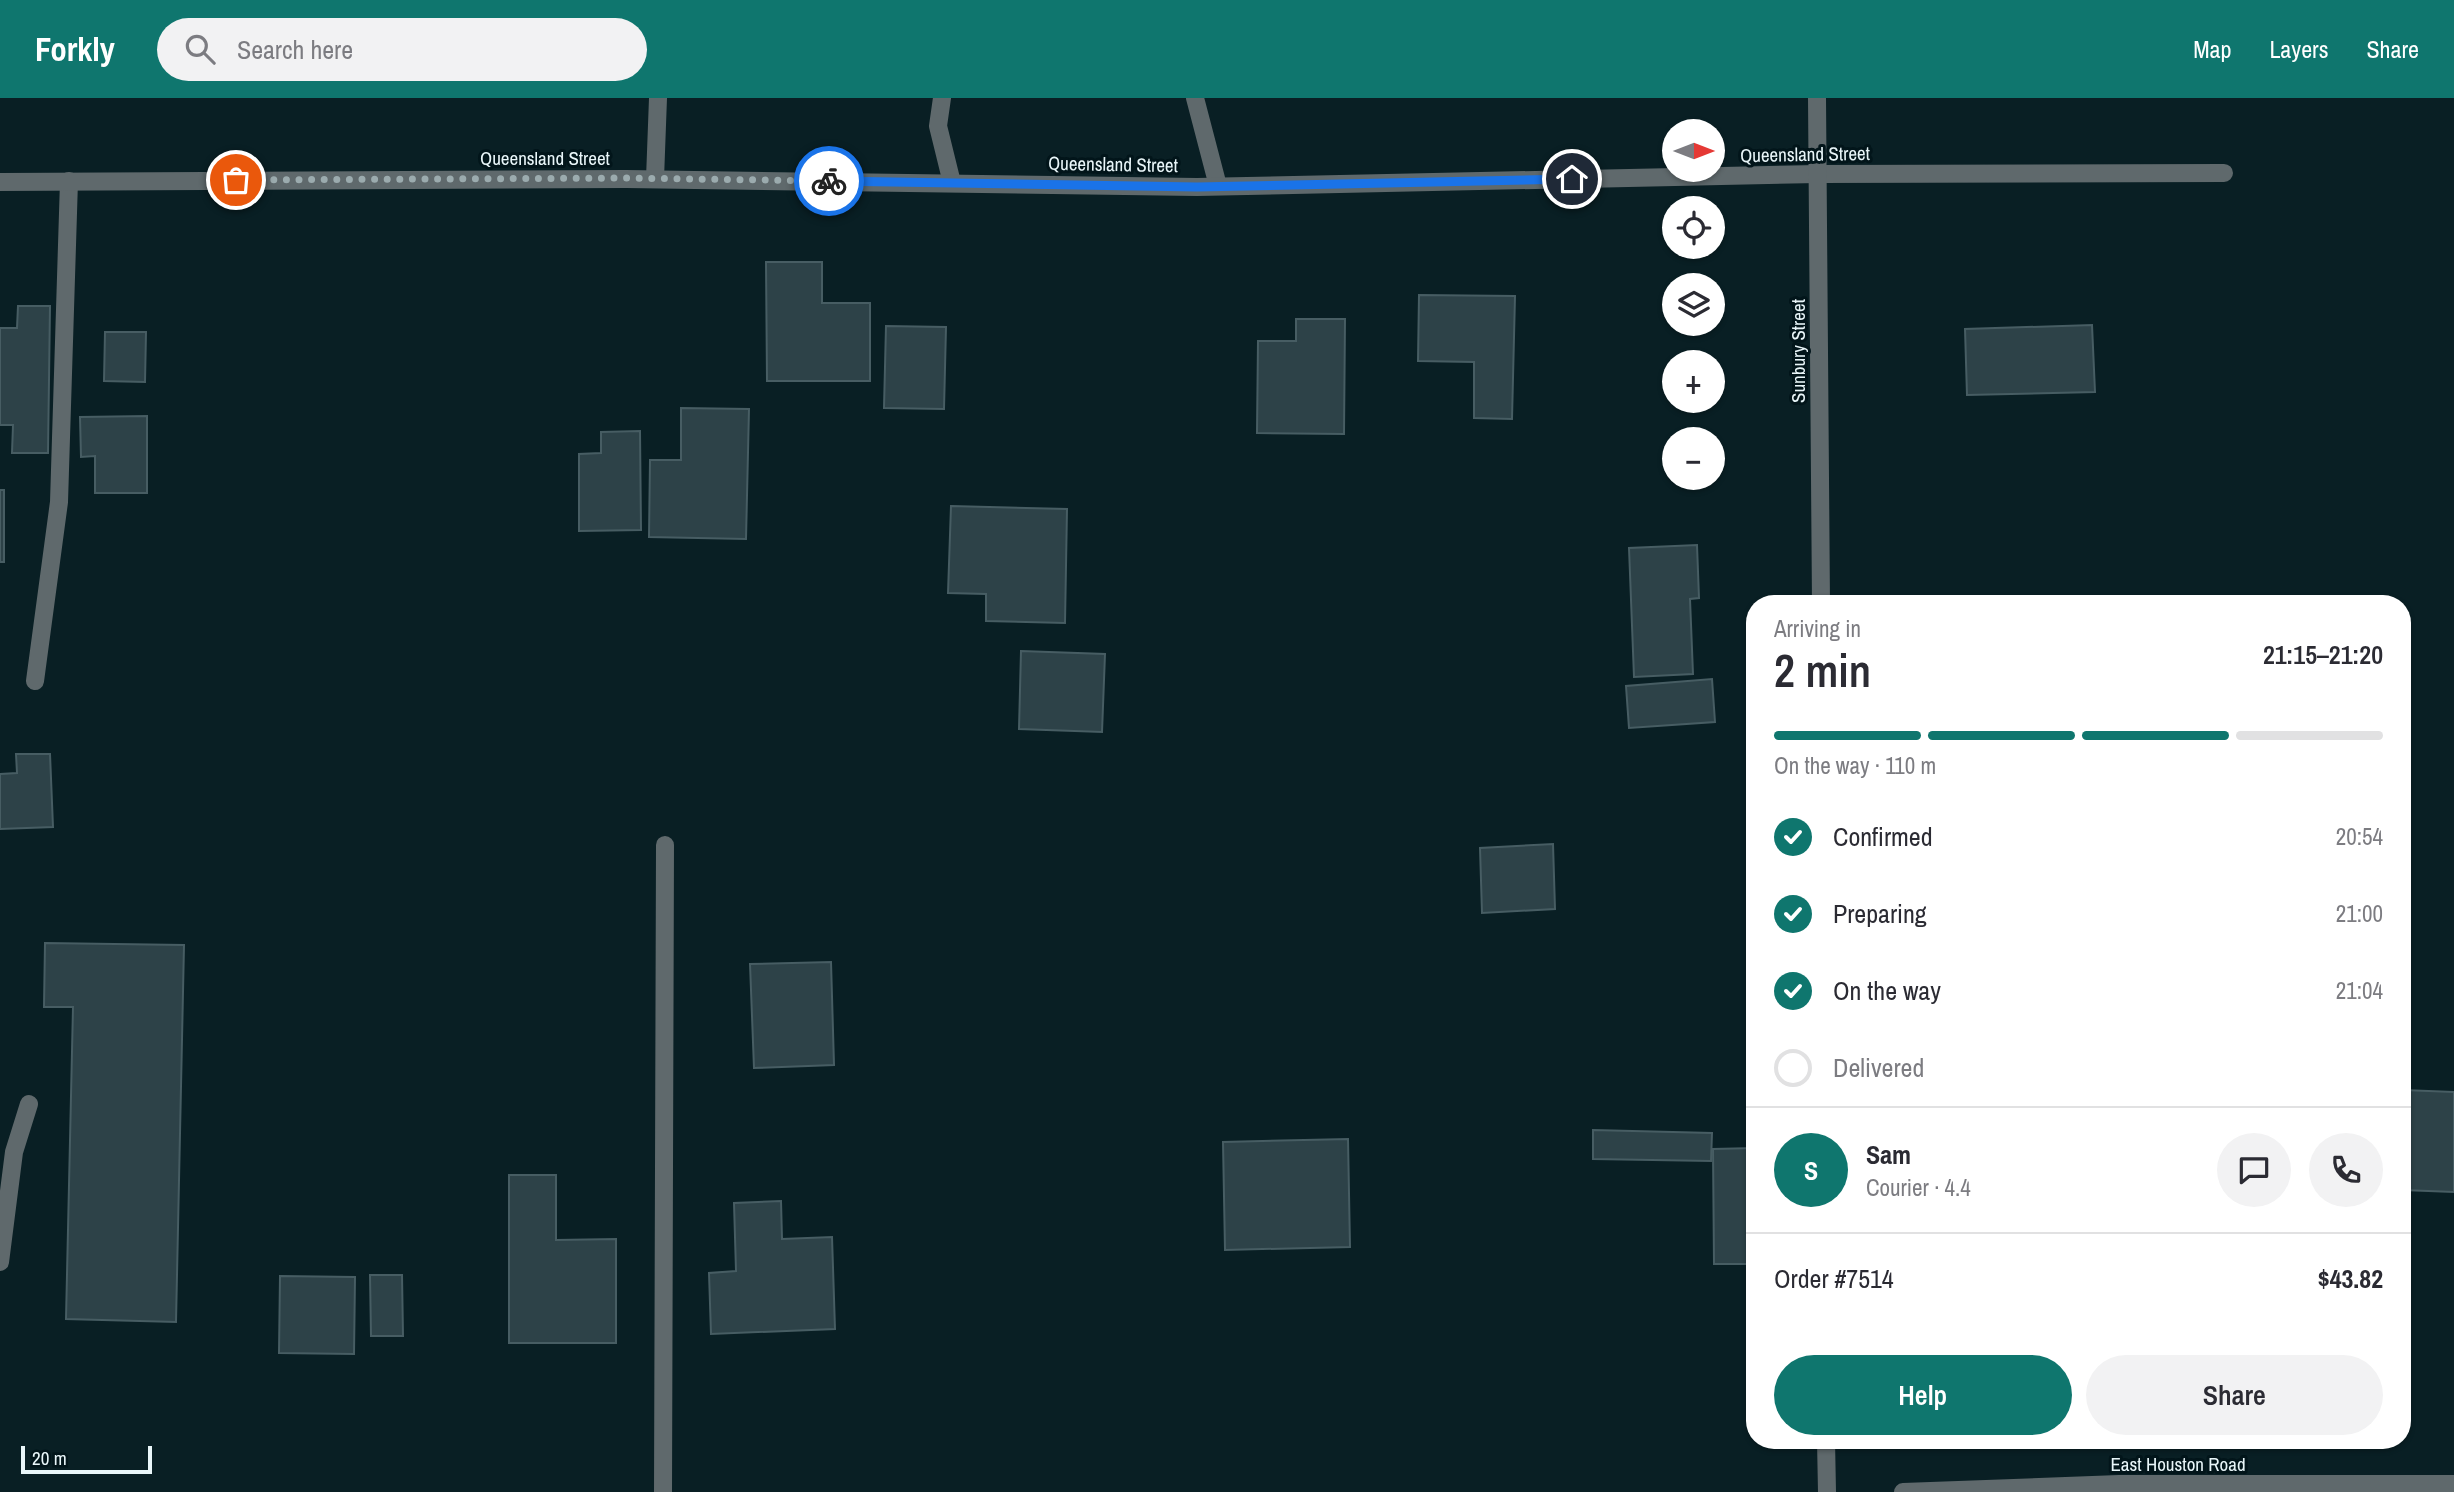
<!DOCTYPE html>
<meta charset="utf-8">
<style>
:root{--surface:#fff;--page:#f2f2f3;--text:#2b2b33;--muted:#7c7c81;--line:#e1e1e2;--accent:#0f766e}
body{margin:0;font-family:"Archivo Narrow",sans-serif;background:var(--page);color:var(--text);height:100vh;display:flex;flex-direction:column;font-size:26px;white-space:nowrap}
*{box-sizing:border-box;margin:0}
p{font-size:23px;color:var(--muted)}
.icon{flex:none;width:38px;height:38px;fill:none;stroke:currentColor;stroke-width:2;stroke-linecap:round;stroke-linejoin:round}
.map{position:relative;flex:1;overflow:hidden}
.drawer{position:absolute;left:1746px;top:497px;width:665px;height:854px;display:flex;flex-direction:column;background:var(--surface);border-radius:28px;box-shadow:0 2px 5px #0004}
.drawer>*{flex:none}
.needle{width:46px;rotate:90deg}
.tools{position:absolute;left:1662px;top:21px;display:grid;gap:14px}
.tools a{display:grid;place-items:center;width:63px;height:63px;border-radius:50%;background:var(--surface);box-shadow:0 2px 5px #0004;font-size:35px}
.scale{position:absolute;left:21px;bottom:18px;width:131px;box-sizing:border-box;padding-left:7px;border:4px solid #e9f6f9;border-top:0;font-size:19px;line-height:24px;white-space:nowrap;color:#e9f6f9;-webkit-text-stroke:5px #02151a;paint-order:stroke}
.pin{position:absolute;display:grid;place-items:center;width:60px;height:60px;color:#fff;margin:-30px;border:4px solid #fff;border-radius:50%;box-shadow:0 2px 7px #0007}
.courier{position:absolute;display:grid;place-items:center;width:70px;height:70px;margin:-35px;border:5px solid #1a73e8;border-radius:50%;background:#fff;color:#222;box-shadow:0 2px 9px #0007}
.overview em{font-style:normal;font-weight:600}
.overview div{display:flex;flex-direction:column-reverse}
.overview{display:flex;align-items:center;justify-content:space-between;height:119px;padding:0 28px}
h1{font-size:46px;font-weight:600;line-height:52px}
.bar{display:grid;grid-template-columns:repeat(4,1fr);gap:10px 7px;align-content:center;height:84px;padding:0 28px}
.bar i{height:9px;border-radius:5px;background:var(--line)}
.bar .current{background:var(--accent)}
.bar p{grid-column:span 4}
.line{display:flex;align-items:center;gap:18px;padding:0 28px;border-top:2px solid var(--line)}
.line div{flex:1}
.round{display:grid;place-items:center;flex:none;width:74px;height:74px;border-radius:37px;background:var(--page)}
ol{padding:0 28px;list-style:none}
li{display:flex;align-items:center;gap:21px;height:77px}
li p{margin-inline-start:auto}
li .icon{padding:7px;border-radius:50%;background:var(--accent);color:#fff;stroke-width:4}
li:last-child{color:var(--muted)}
li i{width:38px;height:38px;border:4px solid var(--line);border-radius:50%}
.action{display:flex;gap:14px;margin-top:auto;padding:14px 28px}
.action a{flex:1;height:80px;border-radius:42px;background:var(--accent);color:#fff;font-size:28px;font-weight:600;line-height:80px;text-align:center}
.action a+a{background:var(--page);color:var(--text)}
header{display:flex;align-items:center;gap:42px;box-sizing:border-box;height:98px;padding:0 35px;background:var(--accent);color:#fff}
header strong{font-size:33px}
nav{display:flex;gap:38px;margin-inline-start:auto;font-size:24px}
.search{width:490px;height:63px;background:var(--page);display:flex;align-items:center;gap:18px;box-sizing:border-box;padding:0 24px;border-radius:38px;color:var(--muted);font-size:26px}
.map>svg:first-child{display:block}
</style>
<header>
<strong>Forkly</strong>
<div class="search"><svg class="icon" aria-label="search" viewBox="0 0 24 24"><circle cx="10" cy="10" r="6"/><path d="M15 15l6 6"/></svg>Search here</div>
<nav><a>Map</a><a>Layers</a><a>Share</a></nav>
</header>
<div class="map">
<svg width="2454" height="1394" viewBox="0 0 2454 1394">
<rect width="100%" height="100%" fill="#091f24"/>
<g fill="#2d4248" stroke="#475d63" stroke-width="2">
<path d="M766,164H822V205H870V283H767Z"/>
<path d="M1419,197L1515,198L1512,321L1474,320V264L1418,263Z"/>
<path d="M18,208H50L48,355H12L13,327H0V230H17Z"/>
<path d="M1296,221H1345L1344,336L1257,335L1258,243H1296Z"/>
<path d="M2092,227L2095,294L1967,297L1965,231Z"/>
<path d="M886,228L946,229L944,311L884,310Z"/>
<path d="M105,234H146L145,284L104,283Z"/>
<path d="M681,310L749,311L746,441L649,439L650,362H681Z"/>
<path d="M147,318V395H95V358L81,359L80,319Z"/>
<path d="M640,333L641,432L579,433V356L601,355V334Z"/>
<rect x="0" y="392" width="4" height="72"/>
<path d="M951,408L1067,411L1065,525L986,523V496L948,495Z"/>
<path d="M1697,447L1699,500L1690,501L1693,576L1634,579L1629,450Z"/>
<path d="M1021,553L1105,556L1102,634L1019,631Z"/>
<path d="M1712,581L1715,624L1629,630L1626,588Z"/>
<path d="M16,656H50L53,729L0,731V676L17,675Z"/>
<path d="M1553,746L1555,811L1482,815L1480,750Z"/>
<path d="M45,845L184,847L176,1224L66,1221L73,909H44Z"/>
<path d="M831,864L834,967L754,970L750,866Z"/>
<path d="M2403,992L2454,994V1094L2403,1092Z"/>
<path d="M1593,1032L1712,1035L1711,1063L1593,1061Z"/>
<path d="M1348,1041L1350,1149L1225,1152L1223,1044Z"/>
<path d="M1755,1050V1166H1714L1713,1051Z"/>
<path d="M509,1077H556V1142L616,1141V1245H509Z"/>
<path d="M781,1103L782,1141L832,1139L835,1231L711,1236L709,1175L736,1173L734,1105Z"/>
<path d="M370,1177H402L403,1238H371Z"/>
<path d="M280,1178L355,1179L354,1256L279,1255Z"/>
</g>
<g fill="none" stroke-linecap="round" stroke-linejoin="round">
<g stroke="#5f696c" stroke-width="18">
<path d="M942,0L938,28L952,85"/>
<path d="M1195,0L1218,88"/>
<path d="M655,81L658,0"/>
<path d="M35,583L59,404L69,83"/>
<path d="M0,1164L14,1054L29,1006"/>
<path d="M663,1394L665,747"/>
</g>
<path stroke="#5f696c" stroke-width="18" d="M0,84L626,81L1197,89L1818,76L2224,75"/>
<g stroke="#5f696c" stroke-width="18">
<path d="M1817,0L1821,506"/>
<path d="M1826,1342L1827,1394"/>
<path d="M1903,1394L2119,1386H2454"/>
</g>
</g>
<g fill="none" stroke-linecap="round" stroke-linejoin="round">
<path stroke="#9babae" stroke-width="7" stroke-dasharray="0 12.6" d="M236,82L626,80L829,83"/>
<path stroke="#1a73e8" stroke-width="9" d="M829,83L1197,89L1572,81"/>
</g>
<g text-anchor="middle" stroke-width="6" stroke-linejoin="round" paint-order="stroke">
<g font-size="19" fill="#e9f6f9" stroke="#02151a">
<text transform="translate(1805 56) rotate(-1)" y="7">Queensland Street</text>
<text x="545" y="67">Queensland Street</text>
<text transform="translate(1113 66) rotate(1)" y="7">Queensland Street</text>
<text transform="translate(1798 253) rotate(-90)" y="7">Sunbury Street</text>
<text x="2178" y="1373">East Houston Road</text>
</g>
</g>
</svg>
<div class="tools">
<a><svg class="needle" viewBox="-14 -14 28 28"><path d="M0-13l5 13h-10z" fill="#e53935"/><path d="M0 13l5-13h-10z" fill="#7c7c81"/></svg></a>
<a><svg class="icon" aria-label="locate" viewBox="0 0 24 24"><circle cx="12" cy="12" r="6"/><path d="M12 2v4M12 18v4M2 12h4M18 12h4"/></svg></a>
<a><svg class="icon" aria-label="layers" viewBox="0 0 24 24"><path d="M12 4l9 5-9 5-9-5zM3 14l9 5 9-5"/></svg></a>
<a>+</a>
<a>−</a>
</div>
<div class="scale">20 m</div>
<div class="pin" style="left:236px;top:82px;background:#ea580c"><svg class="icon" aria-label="bag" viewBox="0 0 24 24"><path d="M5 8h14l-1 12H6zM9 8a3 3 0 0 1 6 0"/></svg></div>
<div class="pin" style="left:1572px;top:81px;background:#1f2937"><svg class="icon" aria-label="home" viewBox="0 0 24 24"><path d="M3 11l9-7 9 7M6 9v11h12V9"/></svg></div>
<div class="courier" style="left:829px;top:83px"><svg class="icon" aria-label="bike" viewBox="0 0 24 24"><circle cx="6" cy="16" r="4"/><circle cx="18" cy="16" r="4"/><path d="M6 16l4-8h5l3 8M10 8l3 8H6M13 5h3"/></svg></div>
<section class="drawer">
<div class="overview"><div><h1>2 min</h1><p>Arriving in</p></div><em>21:15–21:20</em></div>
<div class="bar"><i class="current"></i><i class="current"></i><i class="current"></i><i></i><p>On the way · 110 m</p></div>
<ol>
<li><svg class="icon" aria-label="check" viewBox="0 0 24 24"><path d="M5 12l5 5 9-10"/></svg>Confirmed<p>20:54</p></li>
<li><svg class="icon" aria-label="check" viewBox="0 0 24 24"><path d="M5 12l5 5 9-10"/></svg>Preparing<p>21:00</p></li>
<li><svg class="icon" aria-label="check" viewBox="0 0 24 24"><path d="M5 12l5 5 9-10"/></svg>On the way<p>21:04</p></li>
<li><i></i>Delivered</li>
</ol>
<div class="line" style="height:126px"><b class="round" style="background:var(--accent);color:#fff">S</b><div><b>Sam</b><p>Courier · 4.4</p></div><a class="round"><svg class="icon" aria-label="chat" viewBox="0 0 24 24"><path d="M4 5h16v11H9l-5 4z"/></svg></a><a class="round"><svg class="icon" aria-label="phone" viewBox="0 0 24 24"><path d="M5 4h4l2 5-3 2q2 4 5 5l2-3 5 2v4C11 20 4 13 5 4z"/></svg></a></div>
<div class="line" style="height:91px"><div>Order #7514</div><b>$43.82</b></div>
<div class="action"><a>Help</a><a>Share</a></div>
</section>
</div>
